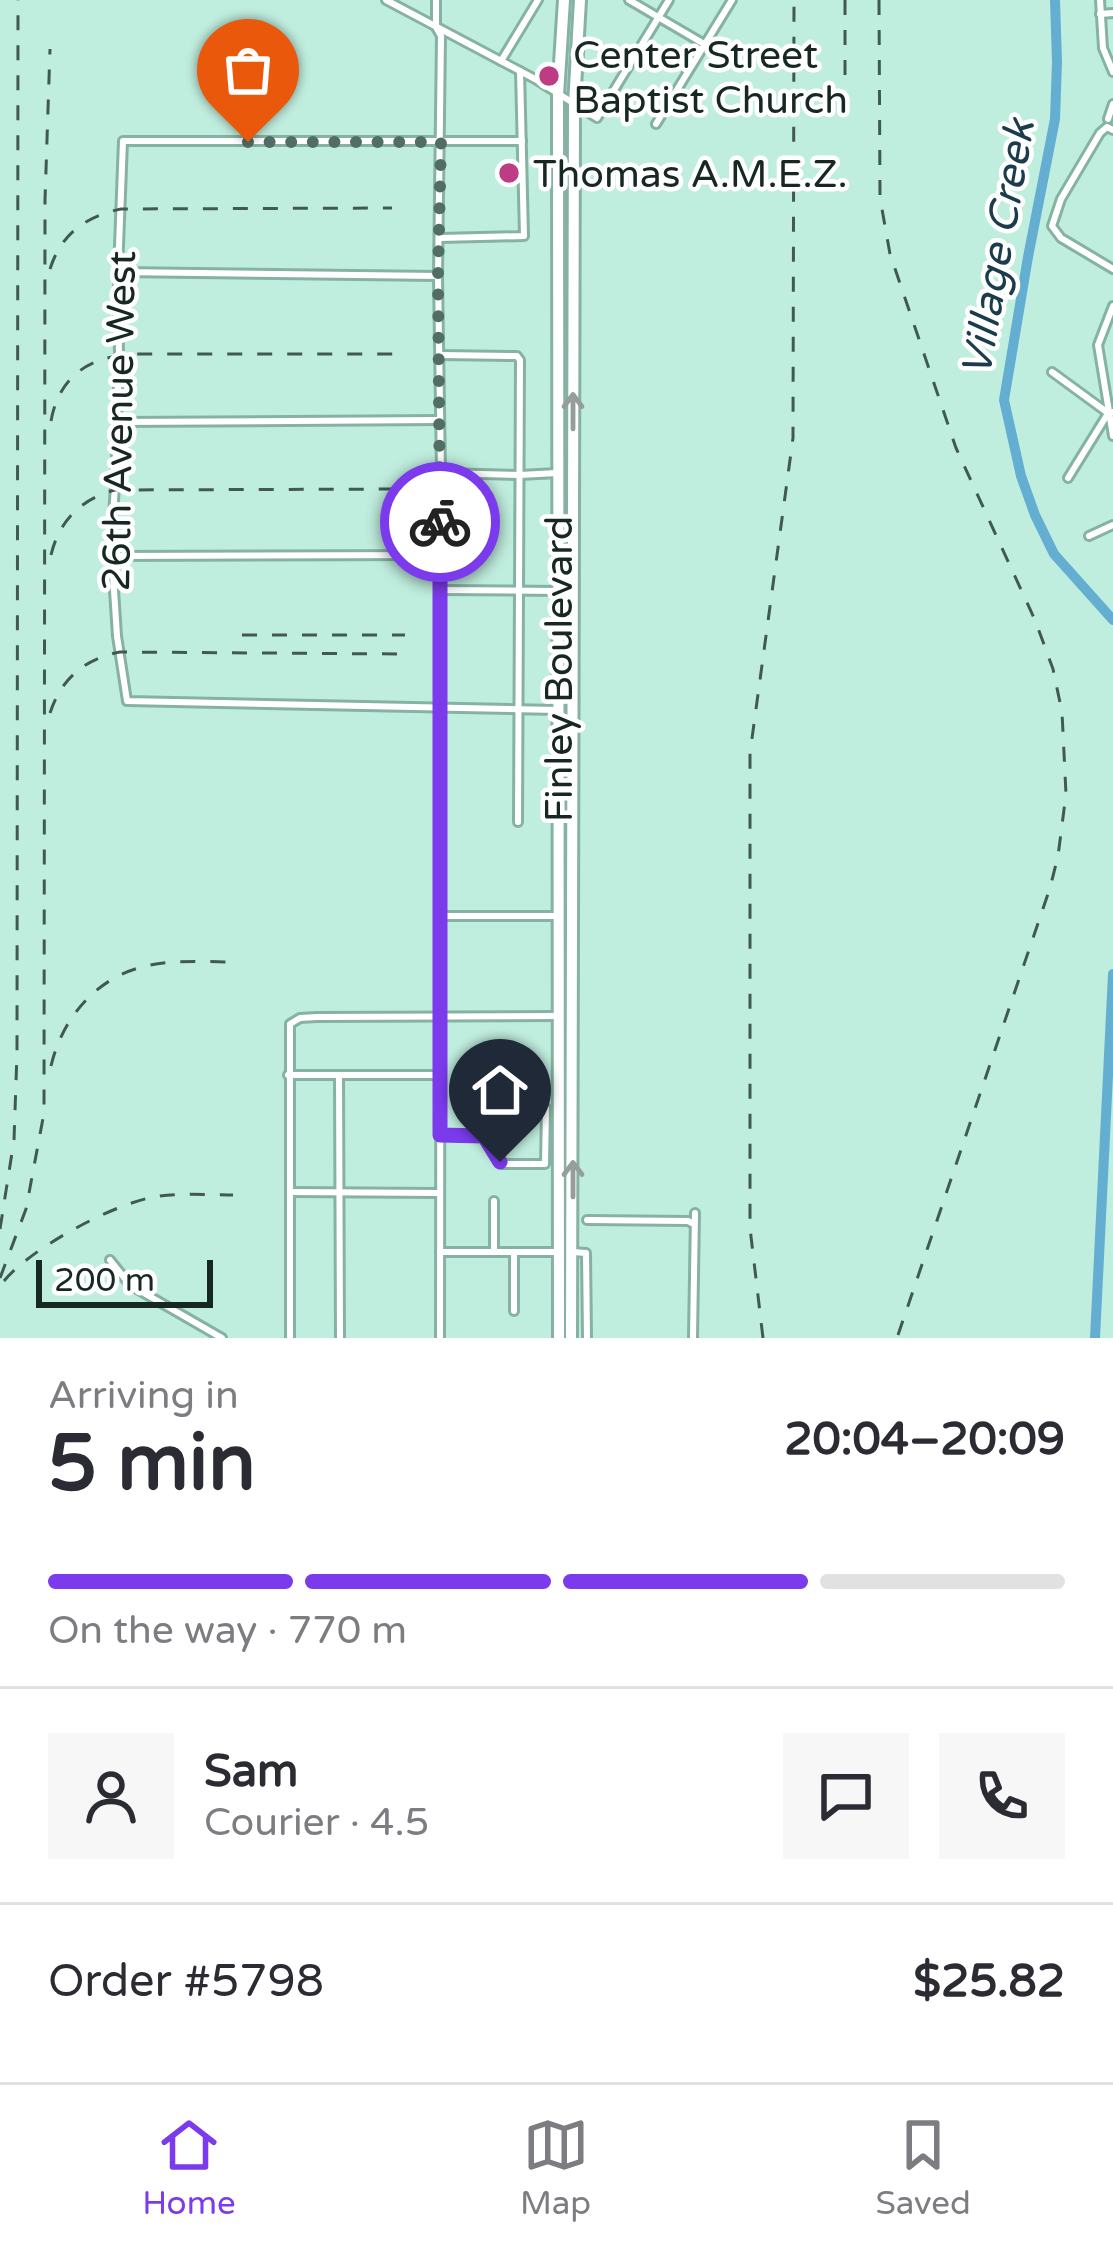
<!DOCTYPE html>
<meta charset="utf-8">
<style>
:root{--surface:#fff;--page:#f7f7f7;--text:#2b2b33;--muted:#7c7c81;--line:#e1e1e2;--accent:#7c3aed}
body{margin:0;font-family:"Varela Round",sans-serif;background:var(--page);color:var(--text);height:100vh;display:flex;flex-direction:column;font-size:45px;white-space:nowrap}
*{box-sizing:border-box;margin:0}
p{font-size:39px;color:var(--muted)}
.icon{flex:none;width:66px;height:66px;fill:none;stroke:currentColor;stroke-width:2;stroke-linecap:round;stroke-linejoin:round}
.map{position:relative;height:1338px;overflow:hidden}
.side{display:flex;flex-direction:column;background:var(--surface);flex:1}
.side>*{flex:none}
.scale{position:absolute;left:36px;bottom:30px;width:177px;box-sizing:border-box;padding-left:12px;border:6px solid #162821;border-top:0;font-size:33px;line-height:42px;white-space:nowrap;color:#162821;-webkit-text-stroke:9px #fff;paint-order:stroke}
.pin{position:absolute;display:grid;place-items:center;width:102px;height:102px;color:#fff;margin:-123px -51px;border-radius:50% 50% 50% 0;rotate:-45deg;box-shadow:0 0 12px #0007}
.pin .icon{rotate:45deg}
.courier{position:absolute;display:grid;place-items:center;width:120px;height:120px;margin:-60px;border:9px solid #7c3aed;border-radius:50%;background:#fff;color:#222;box-shadow:0 3px 15px #0007}
.summary em{font-style:normal;font-weight:700}
.summary div{display:flex;flex-direction:column-reverse}
.summary{display:flex;align-items:center;justify-content:space-between;height:204px;padding:0 48px}
h1{font-size:78px;font-weight:700;line-height:90px}
.bar{display:grid;grid-template-columns:repeat(4,1fr);gap:18px 12px;align-content:center;height:144px;padding:0 48px}
.bar i{height:15px;border-radius:9px;background:var(--line)}
.bar .active{background:var(--accent)}
.bar p{grid-column:span 4}
.line{display:flex;align-items:center;gap:30px;padding:0 48px;border-top:3px solid var(--line)}
.line div{flex:1}
.round{display:grid;place-items:center;flex:none;width:126px;height:126px;border-radius:0px;background:var(--page)}
.tabs{display:flex;justify-content:space-around;align-items:center;height:168px;border-top:3px solid var(--line);background:var(--surface);font-size:33px;color:var(--muted)}
.tabs a{display:grid;justify-items:center;gap:6px}
.tabs .active{color:var(--accent)}
.map>svg:first-child{display:block}
</style>
<div class="map">
<svg width="1113" height="1338" viewBox="0 0 1113 1338">
<rect width="100%" height="100%" fill="#c0eede"/>
<g fill="none" stroke-linecap="round" stroke-linejoin="round">
<g stroke="#64aed2" stroke-width="10">
<path d="M1055,0L1057,62L1055,119L1028,257L1004,400L1021,476L1035,515L1054,554L1113,620"/>
<path d="M1095,1338L1113,974"/>
</g>
<defs>
<g id="street">
<path d="M386,0L535,79L597,118L669,0"/>
<path d="M436,0V27L441,36L438,276L441,473L440,1338"/>
<path d="M629,0L723,55"/>
<path d="M1100,0L1103,48L1113,72"/>
<path d="M1100,14L1113,13"/>
<path d="M501,61L538,0"/>
<path d="M1108,119L1113,104"/>
<path d="M656,124L732,0"/>
<path d="M1113,130L1107,127L1100,133L1061,199L1052,226L1061,238L1113,269"/>
<path d="M522,141H123L118,272L119,355L115,486L111,544L117,636L127,701L558,710"/>
<path d="M440,238L524,236L520,71"/>
<path d="M118,272L438,276"/>
<path d="M1113,306L1098,345L1113,436"/>
<path d="M440,355L517,356L520,360L518,822"/>
<path d="M1052,372L1108,413L1113,412"/>
<path d="M117,422L440,420"/>
<path d="M441,473L520,475L557,473"/>
<path d="M1068,478L1107,415"/>
<path d="M1089,536L1113,525"/>
<path d="M113,556L439,555"/>
<path d="M441,590L558,591"/>
<path d="M439,916H558"/>
<path d="M288,1075H439"/>
<path d="M339,1075L340,1338"/>
<path d="M440,1135L484,1136L503,1106L539,1105L546,1108L545,1164H502L484,1136"/>
<path d="M290,1192L440,1193"/>
<path d="M494,1201V1252"/>
<path d="M587,1220L688,1221L694,1224"/>
<path d="M440,1252H559"/>
<path d="M514,1252V1311"/>
<path d="M573,1252L586,1253L587,1338"/>
<path d="M110,1260L130,1285L222,1338"/>
<path d="M290,1338V1024L300,1018L317,1017L558,1016"/>
<path d="M693,1338L695,1213"/>
</g>
<g id="primary">
<path d="M559,1338L558,95L564,0"/>
<path d="M571,1338L574,105L580,0"/>
</g>
</defs>
<use href="#street" stroke="#86b2a2" stroke-width="12"/>
<use href="#primary" stroke="#86b2a2" stroke-width="16"/>
<use href="#street" stroke="#fff" stroke-width="6"/>
<use href="#primary" stroke="#fff" stroke-width="10"/>
<g stroke="#415a51" stroke-width="3" stroke-dasharray="15 15" stroke-linecap="butt">
<path d="M845,0V87"/>
<path d="M879,0L880,198L890,254L956,448L1035,620L1053,669L1062,712L1066,794L1058,856L1050,888L897,1338"/>
<path d="M50,269C61,234 86,216 121,209L392,208"/>
<path d="M51,421C59,376 89,357 133,354H407"/>
<path d="M51,555C59,521 81,499 115,490L404,489"/>
<path d="M242,635H405"/>
<path d="M50,713C61,679 84,659 120,652L405,654"/>
<path d="M51,1066C62,1019 95,979 142,967C172,959 206,962 236,962"/>
<path d="M0,1229L14,1140L17,1053L18,0"/>
<path d="M0,1278L26,1209L44,1113L45,200L50,49"/>
<path d="M4,1281C30,1249 108,1207 149,1198C176,1192 205,1195 233,1195"/>
<path d="M763,1338L750,1228V753L793,438L794,0"/>
</g>
</g>
<defs><path id="oneway-shaft" d="M-6 0H5M1.5-3L5.5 0L1.5 3" fill="none" stroke-width="1.6" stroke-linecap="round" stroke-linejoin="round" transform="scale(3)"/></defs>
<g stroke="#969e9b">
<use href="#oneway-shaft" transform="translate(573 411) rotate(-90)"/>
<use href="#oneway-shaft" transform="translate(573 1179) rotate(-90)"/>
</g>
<g fill="none" stroke-linecap="round" stroke-linejoin="round">
<path stroke="#526d63" stroke-width="12" stroke-dasharray="0 21.6" d="M248,142H441L438,276L440,522"/>
<path stroke="#7c3aed" stroke-width="15" d="M440,522V1135L484,1136L500,1162"/>
</g>
<g fill="#be3c83" stroke="#fff" stroke-width="4.5">
<circle cx="549" cy="76" r="12"/>
<circle cx="509" cy="173" r="12"/>
</g>
<g text-anchor="middle" stroke-width="9" stroke-linejoin="round" paint-order="stroke">
<g font-size="39" fill="#162821" stroke="#fff" text-anchor="start">
<text x="573" y="68">Center Street<tspan x="573" dy="45">Baptist Church</tspan></text>
<text x="533" y="187">Thomas A.M.E.Z.</text>
</g>
<g font-size="39" fill="#162821" stroke="#fff">
<text transform="translate(118 421) rotate(-89)" y="14">26th Avenue West</text>
<text transform="translate(558 669) rotate(-90)" y="14">Finley Boulevard</text>
</g>
<g font-size="42" font-style="italic" fill="#1b3c4c" stroke="#fff">
<text transform="translate(997 248) rotate(-80)" y="15">Village Creek</text>
</g>
</g>
</svg>
<div class="scale">200 m</div>
<div class="pin" style="left:248px;top:142px;background:#ea580c"><svg class="icon" aria-label="bag" viewBox="0 0 24 24"><path d="M5 8h14l-1 12H6zM9 8a3 3 0 0 1 6 0"/></svg></div>
<div class="pin" style="left:500px;top:1162px;background:#1f2937"><svg class="icon" aria-label="home" viewBox="0 0 24 24"><path d="M3 11l9-7 9 7M6 9v11h12V9"/></svg></div>
<div class="courier" style="left:440px;top:522px"><svg class="icon" aria-label="bike" viewBox="0 0 24 24"><circle cx="6" cy="16" r="4"/><circle cx="18" cy="16" r="4"/><path d="M6 16l4-8h5l3 8M10 8l3 8H6M13 5h3"/></svg></div>
</div>
<section class="side">
<div class="summary"><div><h1>5 min</h1><p>Arriving in</p></div><em>20:04–20:09</em></div>
<div class="bar"><i class="active"></i><i class="active"></i><i class="active"></i><i></i><p>On the way · 770 m</p></div>
<div class="line" style="height:216px"><a class="round"><svg class="icon" aria-label="person" viewBox="0 0 24 24"><circle cx="12" cy="8" r="4"/><path d="M4 21q1-7 8-7t8 7"/></svg></a><div><b>Sam</b><p>Courier · 4.5</p></div><a class="round"><svg class="icon" aria-label="chat" viewBox="0 0 24 24"><path d="M4 5h16v11H9l-5 4z"/></svg></a><a class="round"><svg class="icon" aria-label="phone" viewBox="0 0 24 24"><path d="M5 4h4l2 5-3 2q2 4 5 5l2-3 5 2v4C11 20 4 13 5 4z"/></svg></a></div>
<div class="line" style="height:156px"><div>Order #5798</div><b>$25.82</b></div>
</section>
<nav class="tabs">
<a class="active"><svg class="icon" aria-label="home" viewBox="0 0 24 24"><path d="M3 11l9-7 9 7M6 9v11h12V9"/></svg>Home</a>
<a><svg class="icon" aria-label="map" viewBox="0 0 24 24"><path d="M3 6l6-2 6 2 6-2v14l-6 2-6-2-6 2zM9 4v14M15 6v14"/></svg>Map</a>
<a><svg class="icon" aria-label="saved" viewBox="0 0 24 24"><path d="M7 4h10v16l-5-4-5 4z"/></svg>Saved</a>
</nav>
